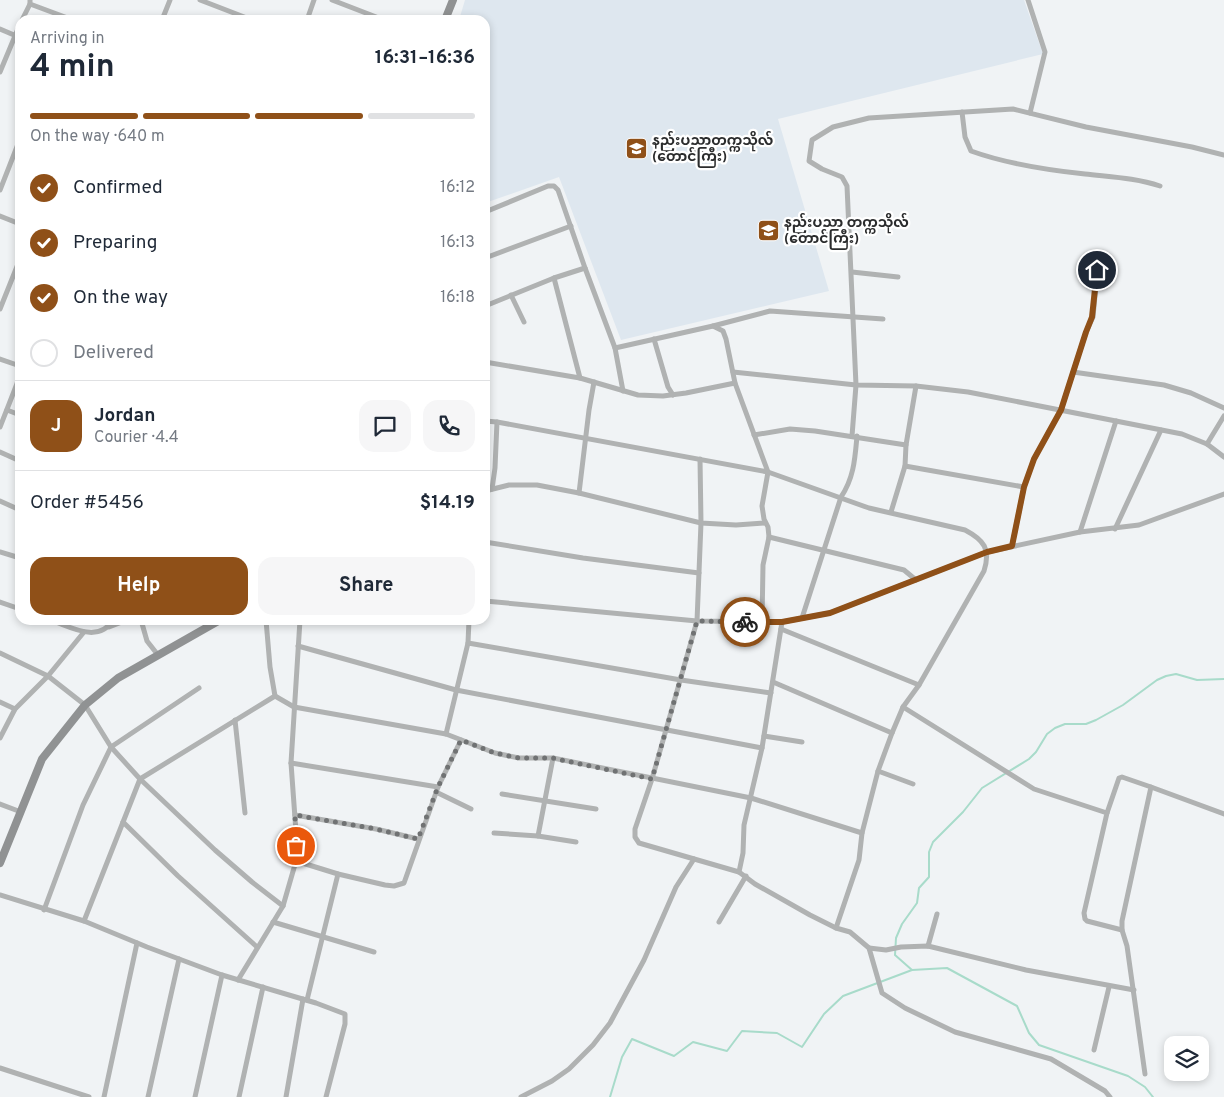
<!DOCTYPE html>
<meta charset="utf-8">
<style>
:root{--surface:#fff;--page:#f6f6f7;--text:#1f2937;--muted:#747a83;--line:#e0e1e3;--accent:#8f5018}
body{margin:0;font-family:Overpass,"Noto Sans Myanmar",sans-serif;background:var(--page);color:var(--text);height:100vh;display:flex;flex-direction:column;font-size:19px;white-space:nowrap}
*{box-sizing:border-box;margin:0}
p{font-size:16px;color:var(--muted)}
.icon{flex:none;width:28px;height:28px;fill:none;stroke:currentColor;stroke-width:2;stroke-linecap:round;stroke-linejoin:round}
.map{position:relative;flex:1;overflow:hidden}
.panel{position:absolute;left:15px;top:15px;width:475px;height:610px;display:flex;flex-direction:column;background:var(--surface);border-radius:15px;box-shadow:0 2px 8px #0003}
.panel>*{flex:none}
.controls{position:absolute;left:1164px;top:1036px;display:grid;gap:10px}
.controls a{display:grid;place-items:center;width:45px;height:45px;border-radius:10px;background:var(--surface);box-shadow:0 2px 8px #0003;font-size:25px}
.pin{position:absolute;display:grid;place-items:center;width:42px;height:42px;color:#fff;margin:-21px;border:2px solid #fff;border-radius:50%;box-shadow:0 1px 5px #0007}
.courier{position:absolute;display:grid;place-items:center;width:50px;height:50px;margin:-25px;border:4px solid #8f5018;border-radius:50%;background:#fff;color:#222;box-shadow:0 1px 6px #0007}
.head em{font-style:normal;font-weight:700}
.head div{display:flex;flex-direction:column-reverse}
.head{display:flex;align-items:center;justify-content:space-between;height:85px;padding:0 15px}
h1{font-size:32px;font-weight:700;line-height:38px}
.bar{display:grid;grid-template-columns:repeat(4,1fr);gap:8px 5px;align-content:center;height:60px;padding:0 15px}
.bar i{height:6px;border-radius:4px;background:var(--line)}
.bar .current{background:var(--accent)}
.bar p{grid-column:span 4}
.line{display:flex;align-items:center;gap:12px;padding:0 15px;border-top:1px solid var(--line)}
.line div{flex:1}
.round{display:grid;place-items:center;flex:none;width:52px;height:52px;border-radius:15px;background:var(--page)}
ol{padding:0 15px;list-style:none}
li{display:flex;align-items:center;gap:15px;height:55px}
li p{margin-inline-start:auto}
li .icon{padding:5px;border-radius:50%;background:var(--accent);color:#fff;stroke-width:4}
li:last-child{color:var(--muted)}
li i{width:28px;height:28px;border:2px solid var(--line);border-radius:50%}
.action{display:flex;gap:10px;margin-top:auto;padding:10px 15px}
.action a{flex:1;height:58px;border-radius:15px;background:var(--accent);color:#fff;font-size:20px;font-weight:700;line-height:58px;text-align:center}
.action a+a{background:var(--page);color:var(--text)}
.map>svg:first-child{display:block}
</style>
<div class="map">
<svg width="1224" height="1097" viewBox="0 0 1224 1097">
<rect width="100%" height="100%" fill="#f0f3f5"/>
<path fill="#dee7ef" d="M465,0H1024L1043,54L778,119L829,291L621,340L559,177L485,203V20H459Z"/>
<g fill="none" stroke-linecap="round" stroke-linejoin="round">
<g stroke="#a8dbca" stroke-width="2">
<path d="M912,970L895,955L896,938L902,924L917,903L919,888L929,877V852L933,842L963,812L982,788L1029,759L1036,752L1047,734L1055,728L1065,724H1086L1096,720L1123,705L1157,680L1166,676L1176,674L1197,680L1224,679"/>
<path d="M610,1097L622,1057L632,1039L674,1056L693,1042L727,1051L742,1031L777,1033L802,1047L824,1014L843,996L912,970L947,968L1017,1006L1029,1033L1039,1045L1128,1076L1145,1087L1153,1097"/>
</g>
<g stroke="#b0b2b2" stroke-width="5">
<path d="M30,0V4L73,20"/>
<path d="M200,0L252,20"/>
<path d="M332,0L384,20"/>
<path d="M1028,0L1045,52L1030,113"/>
<path d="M22,20L30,4"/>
<path d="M162,20L170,0"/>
<path d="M307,20L314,0"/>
<path d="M0,29L14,35"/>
<path d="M0,72L20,24"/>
<path d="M962,112L965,137L971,151C1007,164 1047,170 1085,174C1110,177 1136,178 1160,186"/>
<path d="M0,190L20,139"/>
<path d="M485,212L548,186H554L558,190L585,268"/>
<path d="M0,216L20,224"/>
<path d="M485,258L571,226"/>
<path d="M852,272L898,277"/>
<path d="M554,278L580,378"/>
<path d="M511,295L524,322"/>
<path d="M485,306L554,278L585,268L615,348L623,391"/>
<path d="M0,309L20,259"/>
<path d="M713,326L770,311L883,319"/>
<path d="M654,339L668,387L673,395"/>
<path d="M615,348L713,326L723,331L726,339L735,383L768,472L762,506L764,519L768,527L769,537L763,565L762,622"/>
<path d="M0,359L20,366"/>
<path d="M485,362L580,378L638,395L663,396L686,393L735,383"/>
<path d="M733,372L856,385L916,386L968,392L1182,434L1207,444L1224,457"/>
<path d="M1073,372L1164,385L1191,393L1224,408"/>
<path d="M7,410L20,415"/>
<path d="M485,421L497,422L768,472L869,508L965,530C984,540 991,549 984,571L919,685L903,707L892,733L773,682"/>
<path d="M0,427L20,376"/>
<path d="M754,435L790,429L815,431L906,445"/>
<path d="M852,436L856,385L847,186L842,177L822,169L809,161L812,140L833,127L869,118L1013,109L1086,127L1192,147L1224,155"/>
<path d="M1207,444L1224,416"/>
<path d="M0,452L20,461"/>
<path d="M700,459L701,523L697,621L652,779L635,829V837L639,843L739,872"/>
<path d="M905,466L1024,487"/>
<path d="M492,489L495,468L497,422"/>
<path d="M485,491L509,485H537L579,493L701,523L736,525L765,523"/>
<path d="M579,493L589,410L594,382"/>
<path d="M0,501L20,510"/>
<path d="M891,512L905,466L906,445L916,386"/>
<path d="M1115,529L1161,430"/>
<path d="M1080,532L1116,421"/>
<path d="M769,537L904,570L916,580"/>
<path d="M485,542L583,558L699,573"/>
<path d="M1012,546L1024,487L1034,459L1061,410L1086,332L1093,317L1099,253"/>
<path d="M0,552L20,558"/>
<path d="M485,601L697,621L782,622L830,613L987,552L1080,532L1139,525L1224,494"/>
<path d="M0,602L20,609"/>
<path d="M802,618L841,497C854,478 855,458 857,436"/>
<path d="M50,620C71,627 98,644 113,620"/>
<path d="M141,620L147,641L158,655"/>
<path d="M782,622L762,748L744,825L743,853L739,872L755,884L810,915L836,928L850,932L869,948L882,993L905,1008L955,1032L1051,1059L1105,1091L1110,1097"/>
<path d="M109,627L127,620"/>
<path d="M781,629L919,685"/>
<path d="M468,643L681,680L771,693"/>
<path d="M298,646L456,690L762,748"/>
<path d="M0,653L48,676L85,705L111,747L140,779L215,850L252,882L283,906"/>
<path d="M275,696L294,707L446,734L495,753L519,758H553L751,798L862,833"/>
<path d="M0,702L15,709"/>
<path d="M903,707L1034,789L1107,813L1084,913L1085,919L1087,921L1122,930"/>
<path d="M235,720L245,813"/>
<path d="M446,734L468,643L469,620"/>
<path d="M764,736L802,742"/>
<path d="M0,738L15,709L48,676L84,632"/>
<path d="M291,763L438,787"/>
<path d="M878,771L892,733"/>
<path d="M1151,787L1224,814"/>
<path d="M436,792L471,809"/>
<path d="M502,794L596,809"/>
<path d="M0,804L21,812"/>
<path d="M1107,813L1119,778L1122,777L1151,787L1122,921V930L1127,946L1145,1074"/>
<path d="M295,815L376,829L418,839"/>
<path d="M123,822L178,876L257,947"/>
<path d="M494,833L538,836L576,842"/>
<path d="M538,836L553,758"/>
<path d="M296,861L338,874L385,885L394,886L404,883L438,787L461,740"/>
<path d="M0,895L84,921L147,947L222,975L316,1003L345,1014V1024L326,1097"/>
<path d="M44,910L83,805L111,747L199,688"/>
<path d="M84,921L140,779L275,696L270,667L266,620"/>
<path d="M273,922L374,952"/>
<path d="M719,922L746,876"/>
<path d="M836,928L859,860L862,833L878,771L913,784"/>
<path d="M928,946L937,914"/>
<path d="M869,948L886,950L901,947L928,946L1026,970L1134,990"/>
<path d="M238,980L283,906L296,861V832L291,763L300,620"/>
<path d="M307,1000L338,874"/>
<path d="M1094,1050L1109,987"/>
<path d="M0,1068L89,1097"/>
<path d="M104,1097L137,943"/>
<path d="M148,1097L179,959"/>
<path d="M195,1097L222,975"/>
<path d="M239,1097L263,987"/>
<path d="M286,1097L303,999"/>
<path d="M521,1097L552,1081L569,1069L593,1045L610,1023L644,960L676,887L694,859"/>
</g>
<g stroke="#909293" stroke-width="8">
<path d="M445,20L453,0"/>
<path d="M0,863L42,759L85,705L118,678L220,620"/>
</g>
</g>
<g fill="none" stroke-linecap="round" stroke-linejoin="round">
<path stroke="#707273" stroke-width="5" stroke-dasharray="0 9" d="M296,846L295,815L376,829L418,839L438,787L461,740L495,753L519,758H552L652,779L697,621L745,622"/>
<path stroke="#8f5018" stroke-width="6" d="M745,622H782L830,613L987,552L1012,546L1024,487L1034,459L1061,410L1086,332L1092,317L1097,270"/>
</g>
<defs>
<symbol id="university-square" viewBox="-11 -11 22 22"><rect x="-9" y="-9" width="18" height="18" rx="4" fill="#8f5018" stroke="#fff"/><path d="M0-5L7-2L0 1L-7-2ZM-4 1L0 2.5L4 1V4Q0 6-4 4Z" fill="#fff"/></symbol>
</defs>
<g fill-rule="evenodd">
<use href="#university-square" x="624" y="136" width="25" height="25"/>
<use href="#university-square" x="756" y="218" width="25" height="25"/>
</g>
<g text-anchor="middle" stroke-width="4.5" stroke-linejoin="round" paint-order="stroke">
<g font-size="14" font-weight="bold" fill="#2b2c2d" stroke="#fff" text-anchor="start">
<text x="652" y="145">နည်းပညာတက္ကသိုလ်<tspan x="652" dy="16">(တောင်ကြီး)</tspan></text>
<text x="784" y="227">နည်းပညာ တက္ကသိုလ်<tspan x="784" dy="16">(တောင်ကြီး)</tspan></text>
</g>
</g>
</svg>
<div class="controls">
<a><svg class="icon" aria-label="layers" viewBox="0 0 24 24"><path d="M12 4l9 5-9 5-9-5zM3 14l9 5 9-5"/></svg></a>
</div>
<div class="pin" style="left:296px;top:846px;background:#ea580c"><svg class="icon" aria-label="bag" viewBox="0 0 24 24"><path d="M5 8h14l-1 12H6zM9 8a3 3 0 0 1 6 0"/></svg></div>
<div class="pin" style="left:1097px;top:270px;background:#1f2937"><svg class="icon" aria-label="home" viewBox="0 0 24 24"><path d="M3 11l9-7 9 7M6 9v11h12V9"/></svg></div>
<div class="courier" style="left:745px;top:622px"><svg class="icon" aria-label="bike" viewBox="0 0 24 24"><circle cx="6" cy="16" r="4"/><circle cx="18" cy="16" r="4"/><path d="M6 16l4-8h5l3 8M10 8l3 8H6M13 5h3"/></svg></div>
<section class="panel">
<div class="head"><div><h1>4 min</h1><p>Arriving in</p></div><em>16:31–16:36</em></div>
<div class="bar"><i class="current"></i><i class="current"></i><i class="current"></i><i></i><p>On the way · 640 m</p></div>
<ol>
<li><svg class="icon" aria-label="check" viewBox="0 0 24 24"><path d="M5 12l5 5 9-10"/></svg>Confirmed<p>16:12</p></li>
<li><svg class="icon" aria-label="check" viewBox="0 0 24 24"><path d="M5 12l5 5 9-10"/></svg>Preparing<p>16:13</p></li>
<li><svg class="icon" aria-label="check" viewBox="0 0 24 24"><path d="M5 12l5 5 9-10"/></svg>On the way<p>16:18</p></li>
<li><i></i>Delivered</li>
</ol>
<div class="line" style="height:90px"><b class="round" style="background:var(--accent);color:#fff">J</b><div><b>Jordan</b><p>Courier · 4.4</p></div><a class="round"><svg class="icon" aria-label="chat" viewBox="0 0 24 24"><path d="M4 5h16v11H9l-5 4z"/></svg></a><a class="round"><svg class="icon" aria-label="phone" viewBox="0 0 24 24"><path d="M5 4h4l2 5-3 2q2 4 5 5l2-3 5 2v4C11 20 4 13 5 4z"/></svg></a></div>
<div class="line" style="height:65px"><div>Order #5456</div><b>$14.19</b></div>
<div class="action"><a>Help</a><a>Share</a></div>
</section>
</div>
